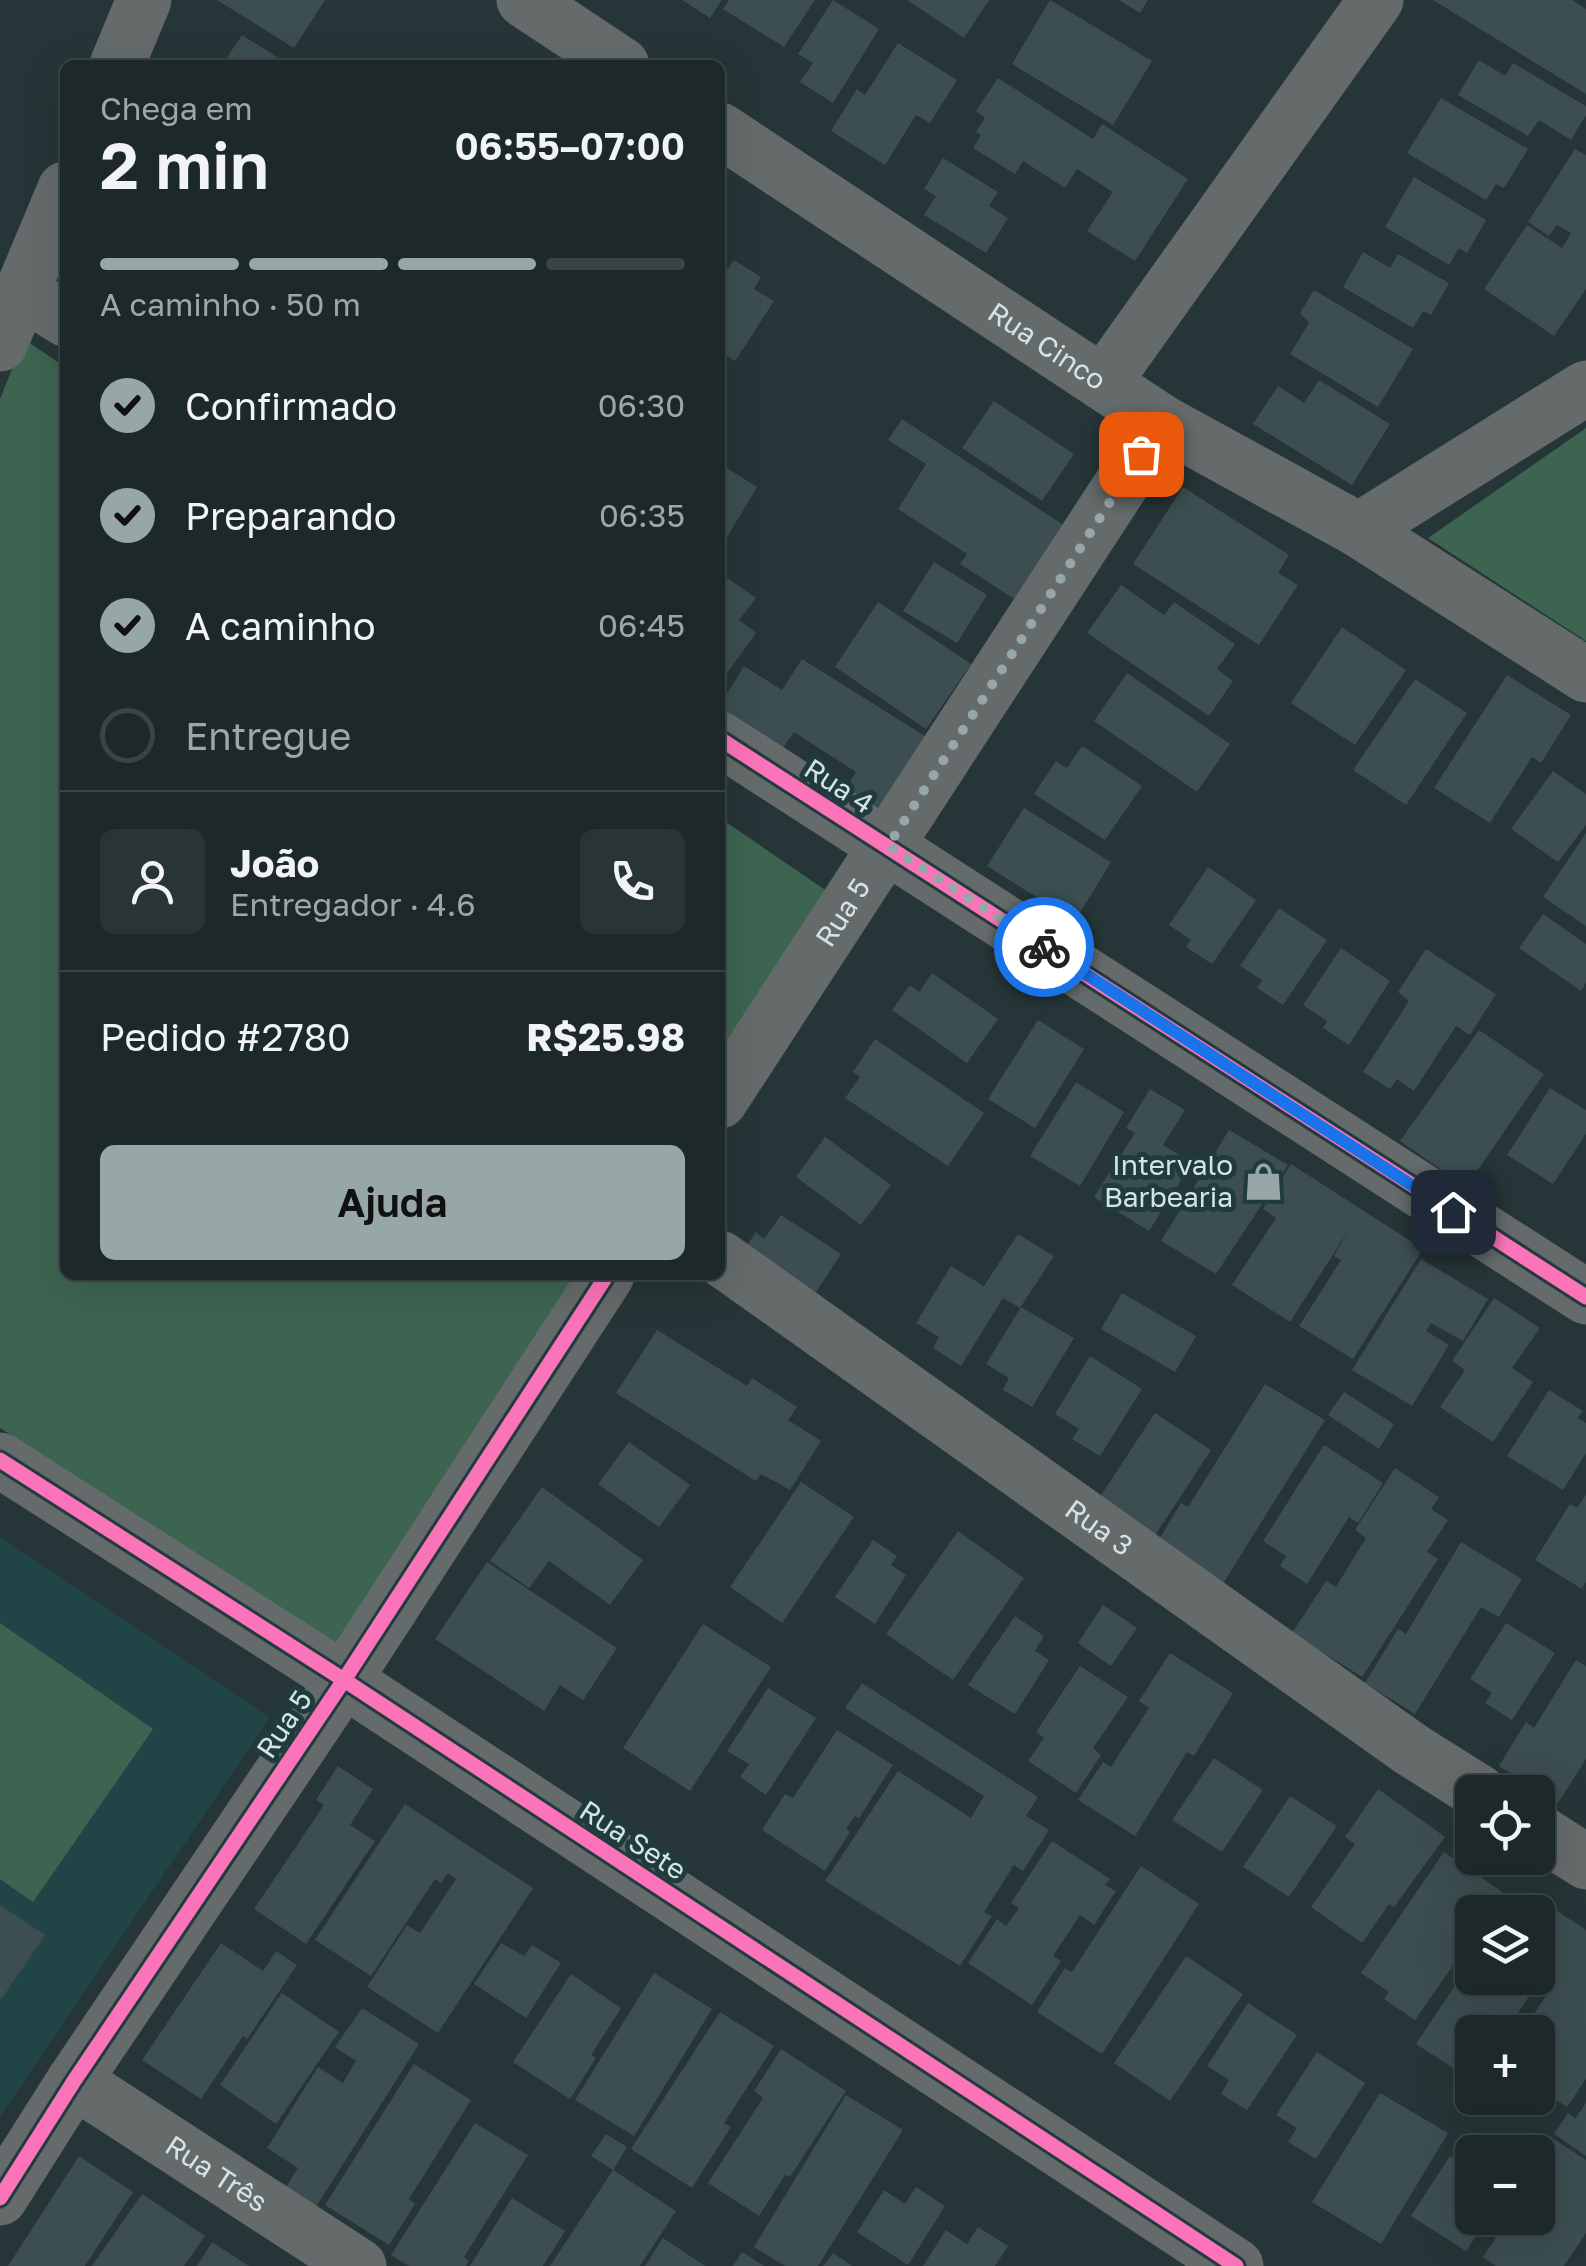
<!DOCTYPE html>
<html lang="pt">
<meta charset="utf-8">
<style>
:root{--surface:#1c2829;--page:#293435;--text:#f1f3f6;--muted:#a0a6a8;--line:#3a4446;--accent:#97a7a8}
body{margin:0;font-family:"Golos Text",sans-serif;background:var(--page);color:var(--text);height:100vh;display:flex;flex-direction:column;font-size:38px;white-space:nowrap}
*{box-sizing:border-box;margin:0}
p{font-size:32px;color:var(--muted)}
.icon{flex:none;width:55px;height:55px;fill:none;stroke:currentColor;stroke-width:2;stroke-linecap:round;stroke-linejoin:round}
.map{position:relative;flex:1;overflow:hidden}
.panel{position:absolute;left:60px;top:60px;width:665px;height:1220px;display:flex;flex-direction:column;background:var(--surface);border-radius:15px;box-shadow:0 10px 40px #0002,0 0 0 2px var(--line)}
.panel>*{flex:none}
.controls{position:absolute;left:1455px;top:1775px;display:grid;gap:20px}
.controls a{display:grid;place-items:center;width:100px;height:100px;border-radius:15px;background:var(--surface);box-shadow:0 10px 40px #0002,0 0 0 2px var(--line);font-size:50px}
.pin{position:absolute;display:grid;place-items:center;width:85px;height:85px;color:#fff;margin:-42px;border-radius:20px;box-shadow:0 5px 15px #0006}
.courier{position:absolute;display:grid;place-items:center;width:100px;height:100px;margin:-50px;border:8px solid #1a73e8;border-radius:50%;background:#fff;color:#222;box-shadow:0 2px 12px #0007}
.head em{font-style:normal;font-weight:600}
.head div{display:flex;flex-direction:column-reverse}
.head{display:flex;align-items:center;justify-content:space-between;height:170px;padding:0 40px}
h1{font-size:65px;font-weight:600;line-height:75px}
.bar{display:grid;grid-template-columns:repeat(4,1fr);gap:15px 10px;align-content:center;height:120px;padding:0 40px}
.bar i{height:12px;border-radius:8px;background:var(--line)}
.bar .current{background:var(--accent)}
.bar p{grid-column:span 4}
.line{display:flex;align-items:center;gap:25px;padding:0 40px;border-top:2px solid var(--line)}
.line div{flex:1}
.round{display:grid;place-items:center;flex:none;width:105px;height:105px;border-radius:15px;background:var(--page)}
ol{padding:0 40px;list-style:none}
li{display:flex;align-items:center;gap:30px;height:110px}
li p{margin-inline-start:auto}
li .icon{padding:10px;border-radius:50%;background:var(--accent);color:#111;stroke-width:4}
li:last-child{color:var(--muted)}
li i{width:55px;height:55px;border:5px solid var(--line);border-radius:50%}
.button{display:flex;gap:20px;margin-top:auto;padding:20px 40px}
.button a{flex:1;height:115px;border-radius:15px;background:var(--accent);color:#111;font-size:40px;font-weight:600;line-height:115px;text-align:center}
.map>svg:first-child{display:block}
</style>
<div class="map">
<svg width="1586" height="2266" viewBox="0 0 1586 2266">
<rect width="100%" height="100%" fill="#263537"/>
<path fill="#214447" d="M0,1537L270,1717L0,2117Z"/>
<g fill="#3d6451">
<path d="M24,339L65,367V1275H582L335,1648L0,1428V399Z"/>
<path d="M1586,428V641L1428,538Z"/>
<path d="M720,818L834,896L720,1067Z"/>
<path d="M0,1623L153,1729L33,1902L0,1879Z"/>
</g>
<g fill="#3c4e51">
<path d="M217,0H325L294,48Z"/>
<path d="M682,0H722L710,18Z"/>
<path d="M729,0H815L784,47L723,9Z"/>
<path d="M833,0L879,29L833,103L800,82L813,63L798,54Z"/>
<path d="M907,0H989L964,38Z"/>
<path d="M1050,0L1152,61L1113,125L1012,64Z"/>
<path d="M1119,0H1148L1140,13Z"/>
<path d="M1433,0H1572L1586,9V94Z"/>
<path d="M242,35L290,65H222Z"/>
<path d="M898,43L957,80L930,123L916,115L885,165L831,131L857,89L865,95Z"/>
<path d="M1479,60L1505,76L1513,63L1586,106V115L1571,140L1539,120L1528,136L1458,95Z"/>
<path d="M998,78L1093,139L1102,124L1188,179L1135,261L1087,231L1113,192L1077,169L1065,188L1023,161L1015,174L973,148L981,135L976,132L985,118L976,111Z"/>
<path d="M1441,98L1528,149L1504,188L1496,184L1486,200L1407,153Z"/>
<path d="M1575,149L1586,155V289L1554,336L1484,289L1527,225L1562,248L1571,233L1557,225L1549,236L1528,222Z"/>
<path d="M943,158L998,192L989,206L1008,218L986,253L924,215L936,196L924,189Z"/>
<path d="M1414,177L1486,220L1467,253L1459,248L1449,265L1385,227Z"/>
<path d="M1363,252L1390,268L1398,254L1449,283L1431,315L1423,311L1413,328L1343,287Z"/>
<path d="M734,260L761,277L754,289L774,301L735,361L720,351V281Z"/>
<path d="M1314,290L1413,349L1378,407L1290,354L1309,323L1300,313Z"/>
<path d="M1319,380L1390,424L1352,485L1253,424L1278,386L1304,403Z"/>
<path d="M994,401L1074,454L1042,501L962,448Z"/>
<path d="M902,419L1068,528L1019,602L960,564L967,554L898,509L926,464L888,440Z"/>
<path d="M720,464L757,487L720,549Z"/>
<path d="M1183,487L1289,555L1278,573L1298,585L1259,645L1133,564Z"/>
<path d="M934,562L987,595L957,643L903,611Z"/>
<path d="M723,575L756,598L739,620L756,633L720,683V580Z"/>
<path d="M1121,585L1164,615L1174,602L1235,644L1217,669L1233,681L1209,716L1087,633Z"/>
<path d="M878,602L971,664L926,729L835,667Z"/>
<path d="M1342,627L1406,670L1355,745L1291,703Z"/>
<path d="M802,659L928,738L873,824L837,801L856,772L794,732L776,758L720,723V705L744,666L782,690Z"/>
<path d="M1127,673L1230,744L1197,792L1094,721Z"/>
<path d="M1507,675L1571,715L1541,763L1532,757L1490,823L1434,788Z"/>
<path d="M1415,679L1467,713L1406,805L1353,770Z"/>
<path d="M1082,746L1142,786L1105,840L1034,794L1056,761L1067,768Z"/>
<path d="M1553,771L1586,794V825L1558,862L1511,829Z"/>
<path d="M1024,808L1111,862L1075,921L987,866Z"/>
<path d="M1586,833V926L1543,897Z"/>
<path d="M1208,867L1256,900L1212,964L1186,947L1191,940L1169,925Z"/>
<path d="M1279,908L1327,940L1283,1005L1257,988L1262,980L1240,966Z"/>
<path d="M1543,914L1586,944V983L1581,991L1519,948Z"/>
<path d="M1341,948L1390,981L1349,1045L1323,1028L1327,1021L1303,1005Z"/>
<path d="M1426,949L1496,994L1470,1035L1456,1026L1414,1091L1397,1079L1390,1089L1363,1072L1409,1001L1398,992Z"/>
<path d="M932,973L998,1019L967,1063L892,1010L910,985L919,992Z"/>
<path d="M1038,1020L1084,1049L1035,1128L988,1099Z"/>
<path d="M1479,1030L1544,1074L1466,1187L1400,1141Z"/>
<path d="M875,1039L984,1113L948,1166L845,1098L860,1077L853,1072Z"/>
<path d="M1076,1082L1124,1112L1080,1186L1030,1156Z"/>
<path d="M1550,1088L1586,1110V1134L1553,1184L1507,1155Z"/>
<path d="M1150,1089L1185,1110L1163,1145L1192,1163L1149,1231L1094,1197L1135,1133L1126,1128Z"/>
<path d="M1229,1130L1288,1165L1216,1274L1161,1241Z"/>
<path d="M825,1137L891,1185L861,1225L796,1177Z"/>
<path d="M1291,1164L1423,1249L1353,1359L1299,1326L1341,1260L1334,1256L1350,1228L1290,1322L1232,1285L1276,1218L1263,1209Z"/>
<path d="M781,1215L841,1254L809,1303L739,1257L756,1232L764,1239Z"/>
<path d="M1018,1234L1054,1256L1020,1308L1003,1298L961,1366L933,1348L939,1337L916,1323L951,1266L984,1286Z"/>
<path d="M1421,1259L1488,1299L1463,1341L1431,1323L1426,1331L1449,1345L1412,1406L1352,1370Z"/>
<path d="M1122,1293L1196,1336L1175,1372L1101,1329Z"/>
<path d="M1494,1298L1540,1328L1512,1368L1533,1382L1493,1442L1440,1407L1465,1370L1452,1361Z"/>
<path d="M1021,1307L1074,1338L1032,1407L1003,1390L1009,1378L986,1364Z"/>
<path d="M657,1330L747,1386L752,1378L797,1407L788,1420L821,1441L790,1490L761,1474L756,1481L616,1393Z"/>
<path d="M1090,1356L1142,1389L1100,1456L1072,1439L1079,1429L1055,1414Z"/>
<path d="M1265,1384L1325,1420L1221,1587L1155,1546L1181,1503L1188,1507Z"/>
<path d="M1549,1390L1583,1411L1577,1418L1586,1423V1453L1563,1490L1507,1456Z"/>
<path d="M1344,1392L1394,1424L1379,1449L1328,1415Z"/>
<path d="M1155,1413L1211,1450L1150,1543L1094,1506Z"/>
<path d="M629,1442L690,1485L659,1527L598,1484Z"/>
<path d="M1324,1445L1383,1483L1358,1523L1349,1517L1307,1584L1280,1566L1286,1556L1263,1541Z"/>
<path d="M1395,1468L1439,1497L1431,1509L1448,1520L1427,1552L1438,1559L1362,1677L1292,1633L1326,1581L1336,1587L1366,1538L1355,1530Z"/>
<path d="M801,1482L854,1517L782,1623L730,1587Z"/>
<path d="M542,1487L643,1560L610,1605L549,1561L529,1588L490,1561Z"/>
<path d="M1586,1495V1582L1582,1589L1535,1560L1570,1504L1577,1508Z"/>
<path d="M958,1531L1024,1578L953,1680L886,1634Z"/>
<path d="M873,1540L897,1556L891,1565L906,1575L875,1624L835,1597Z"/>
<path d="M1461,1542L1522,1579L1499,1617L1481,1607L1415,1714L1365,1683L1398,1629L1406,1634Z"/>
<path d="M487,1562L617,1648L583,1700L560,1685L544,1711L435,1639Z"/>
<path d="M1103,1605L1137,1628L1111,1666L1078,1643Z"/>
<path d="M1015,1616L1044,1636L1035,1651L1049,1660L1015,1714L968,1685Z"/>
<path d="M1506,1623L1555,1653L1512,1720L1485,1703L1492,1693L1470,1679Z"/>
<path d="M703,1624L771,1667L690,1791L623,1748Z"/>
<path d="M1170,1653L1233,1693L1194,1756L1187,1752L1135,1836L1078,1800L1103,1762L1111,1767L1149,1708L1139,1701Z"/>
<path d="M1576,1660L1586,1666V1759L1558,1803L1499,1766L1526,1722L1534,1728Z"/>
<path d="M1080,1666L1128,1697L1093,1748L1101,1755L1076,1793L1028,1761L1044,1738L1036,1732Z"/>
<path d="M862,1683L1038,1797L1026,1816L1049,1830L1023,1871L1014,1865L984,1912L992,1916L960,1966L825,1881L898,1771L971,1818L984,1796L845,1708Z"/>
<path d="M768,1688L816,1718L766,1795L740,1777L749,1764L727,1751Z"/>
<path d="M837,1730L893,1765L859,1818L855,1816L846,1828L850,1832L825,1871L762,1830L785,1794L793,1798Z"/>
<path d="M1214,1758L1263,1790L1222,1852L1172,1820Z"/>
<path d="M338,1766L373,1789L350,1825L375,1841L306,1944L254,1909L324,1805L316,1800Z"/>
<path d="M1378,1789L1445,1837L1394,1907L1389,1904L1362,1943L1311,1907L1355,1844L1345,1837Z"/>
<path d="M1290,1796L1337,1826L1289,1897L1243,1867Z"/>
<path d="M405,1804L533,1888L438,2033L367,1987L407,1925L420,1933L456,1879L448,1873L441,1883L435,1879L371,1976L315,1940Z"/>
<path d="M1052,1841L1110,1879L1105,1885L1116,1891L1094,1925L1080,1915L1053,1956L1061,1961L1032,2005L968,1963L997,1919L1006,1926L1019,1908L1011,1903Z"/>
<path d="M1444,1852L1504,1893L1490,1912H1472V1938L1415,2020L1384,1999L1389,1992L1361,1973Z"/>
<path d="M1141,1866L1199,1904L1102,2054L1037,2012L1065,1968L1072,1972Z"/>
<path d="M1515,1895L1546,1915L1551,1907L1586,1930V2079L1567,2107L1538,2088V2032H1522L1557,1979L1546,1971L1505,2032H1472V2080L1416,2044L1472,1960V1978H1538V1912H1504Z"/>
<path d="M0,1905L45,1935L0,2001Z"/>
<path d="M221,1943L263,1971L276,1951L297,1965L247,2039L243,2036L201,2099L142,2060Z"/>
<path d="M501,1943L524,1956L532,1945L561,1963L526,2018L474,1984Z"/>
<path d="M1186,1956L1243,1994L1170,2101L1114,2063Z"/>
<path d="M654,1973L712,2009L634,2136L575,2100Z"/>
<path d="M571,1974L621,2008L591,2055L596,2058L570,2099L513,2062Z"/>
<path d="M282,1993L339,2032L276,2124L220,2085Z"/>
<path d="M1248,2003L1297,2035L1247,2110L1221,2094L1229,2080L1207,2066Z"/>
<path d="M362,2008L419,2044L316,2207L286,2187L298,2168L267,2148L318,2067L343,2083L356,2061L335,2047Z"/>
<path d="M720,2012L774,2046L724,2123L731,2127L692,2188L631,2149Z"/>
<path d="M781,2049L846,2091L790,2177L785,2175L759,2216L708,2183L763,2098L754,2091Z"/>
<path d="M1317,2052L1365,2083L1316,2159L1288,2142L1297,2128L1276,2115Z"/>
<path d="M414,2064L471,2100L409,2199L415,2204L389,2245L325,2205Z"/>
<path d="M1380,2093L1448,2133L1381,2244L1312,2202Z"/>
<path d="M846,2095L903,2130L818,2266H785L754,2247Z"/>
<path d="M1586,2103V2156L1554,2134L1568,2113L1575,2119Z"/>
<path d="M475,2123L528,2155L464,2257L469,2261L466,2266H409L391,2255Z"/>
<path d="M606,2134L627,2147L613,2170L591,2156Z"/>
<path d="M1549,2136L1586,2160V2233L1564,2266H1496L1483,2257L1509,2218H1538V2152Z"/>
<path d="M79,2156L133,2192L85,2266H8Z"/>
<path d="M1450,2156L1467,2167L1472,2158V2218H1488L1466,2251L1411,2216Z"/>
<path d="M613,2170L676,2211L640,2266H550Z"/>
<path d="M916,2187L945,2206L908,2265L857,2232L884,2190L905,2204Z"/>
<path d="M142,2194L205,2236L184,2266H92Z"/>
<path d="M512,2198L565,2231L543,2266H470Z"/>
<path d="M978,2227L1008,2246L995,2266H923L946,2230L967,2244Z"/>
<path d="M663,2238L705,2266H645Z"/>
<path d="M212,2242L249,2266H197Z"/>
<path d="M742,2252L764,2266H733Z"/>
<path d="M833,2253L852,2266H823Z"/>
</g>
<g fill="none" stroke-linecap="round" stroke-linejoin="round">
<g stroke="#656b6a" stroke-width="55">
<path d="M524,0L622,65"/>
<path d="M117,65L144,0"/>
<path id="s1" d="M720,130L1162,422L1359,530L1586,675"/>
<path d="M22,292L65,319"/>
<path d="M0,344L65,189"/>
<path d="M1103,383L1376,0"/>
<path d="M1359,530L1586,388"/>
<path d="M720,739L1586,1297"/>
<path id="s2" d="M720,1101L1162,422"/>
<path id="s3" d="M720,1258L1412,1750L1479,1792"/>
<path d="M0,1460L344,1680L1236,2266"/>
<path d="M1538,1831L1586,1862"/>
<path id="s4" d="M74,2081L359,2266"/>
<path d="M0,2198L74,2081L344,1680L607,1275"/>
</g>
<defs>
<g id="cycleway">
<path d="M720,739L1586,1297"/>
<path d="M0,1460L344,1680L1236,2266"/>
<path d="M0,2198L74,2081L344,1680L607,1275"/>
</g>
</defs>
<use href="#cycleway" stroke="#203b3d" stroke-width="21"/>
<use href="#cycleway" stroke="#fb73b8" stroke-width="15"/>
</g>
<g fill="none" stroke-linecap="round" stroke-linejoin="round">
<path stroke="#97a7a8" stroke-width="10" stroke-dasharray="0 18" d="M1044,947L888,846L1141,454"/>
<path stroke="#1a73e8" stroke-width="12" d="M1044,947L1453,1212"/>
</g>
<defs>
<symbol id="shop-bare" viewBox="-9 -9 18 18"><path d="M-5-2.5h2.3a2.7 3.5 0 0 1 5.4 0H5L5.5 6h-11ZM-1.5-2.5h3a1.5 2.3 0 0 0-3 0Z" fill="#97a7a8" stroke="#203b3d" stroke-width="2.5" paint-order="stroke"/></symbol>
</defs>
<g fill-rule="evenodd">
<use href="#shop-bare" x="1236" y="1154" width="55" height="55"/>
</g>
<g text-anchor="middle" stroke-width="10" stroke-linejoin="round" paint-order="stroke">
<g font-size="28" fill="#d4e4e5" stroke="#203b3d">
<text dy="10" stroke="none"><textPath href="#s1" startOffset="392">Rua Cinco</textPath></text>
<text transform="translate(839 786) rotate(33)" y="10">Rua 4</text>
<text dy="10" stroke="none"><textPath href="#s2" startOffset="225">Rua 5</textPath></text>
<text dy="10" stroke="none"><textPath href="#s3" startOffset="465">Rua 3</textPath></text>
<text transform="translate(284 1724) rotate(-56)" y="10">Rua 5</text>
<text transform="translate(633 1840) rotate(33)" y="10">Rua Sete</text>
<text dy="10" stroke="none"><textPath href="#s4" startOffset="170">Rua Três</textPath></text>
</g>
<g font-size="28" fill="#d4e4e5" stroke="#203b3d" text-anchor="end">
<text x="1233" y="1175">Intervalo<tspan x="1233" dy="32">Barbearia</tspan></text>
</g>
</g>
</svg>
<div class="controls">
<a><svg class="icon" aria-label="locate" viewBox="0 0 24 24"><circle cx="12" cy="12" r="6"/><path d="M12 2v4M12 18v4M2 12h4M18 12h4"/></svg></a>
<a><svg class="icon" aria-label="layers" viewBox="0 0 24 24"><path d="M12 4l9 5-9 5-9-5zM3 14l9 5 9-5"/></svg></a>
<a>+</a>
<a>−</a>
</div>
<div class="pin" style="left:1141px;top:454px;background:#ea580c"><svg class="icon" aria-label="bag" viewBox="0 0 24 24"><path d="M5 8h14l-1 12H6zM9 8a3 3 0 0 1 6 0"/></svg></div>
<div class="pin" style="left:1453px;top:1212px;background:#1f2937"><svg class="icon" aria-label="home" viewBox="0 0 24 24"><path d="M3 11l9-7 9 7M6 9v11h12V9"/></svg></div>
<div class="courier" style="left:1044px;top:947px"><svg class="icon" aria-label="bike" viewBox="0 0 24 24"><circle cx="6" cy="16" r="4"/><circle cx="18" cy="16" r="4"/><path d="M6 16l4-8h5l3 8M10 8l3 8H6M13 5h3"/></svg></div>
<section class="panel">
<div class="head"><div><h1>2 min</h1><p>Chega em</p></div><em>06:55–07:00</em></div>
<div class="bar"><i class="current"></i><i class="current"></i><i class="current"></i><i></i><p>A caminho · 50 m</p></div>
<ol>
<li><svg class="icon" aria-label="check" viewBox="0 0 24 24"><path d="M5 12l5 5 9-10"/></svg>Confirmado<p>06:30</p></li>
<li><svg class="icon" aria-label="check" viewBox="0 0 24 24"><path d="M5 12l5 5 9-10"/></svg>Preparando<p>06:35</p></li>
<li><svg class="icon" aria-label="check" viewBox="0 0 24 24"><path d="M5 12l5 5 9-10"/></svg>A caminho<p>06:45</p></li>
<li><i></i>Entregue</li>
</ol>
<div class="line" style="height:180px"><a class="round"><svg class="icon" aria-label="person" viewBox="0 0 24 24"><circle cx="12" cy="8" r="4"/><path d="M4 21q1-7 8-7t8 7"/></svg></a><div><b>João</b><p>Entregador · 4.6</p></div><a class="round"><svg class="icon" aria-label="phone" viewBox="0 0 24 24"><path d="M5 4h4l2 5-3 2q2 4 5 5l2-3 5 2v4C11 20 4 13 5 4z"/></svg></a></div>
<div class="line" style="height:130px"><div>Pedido #2780</div><b>R$25.98</b></div>
<div class="button"><a>Ajuda</a></div>
</section>
</div>
